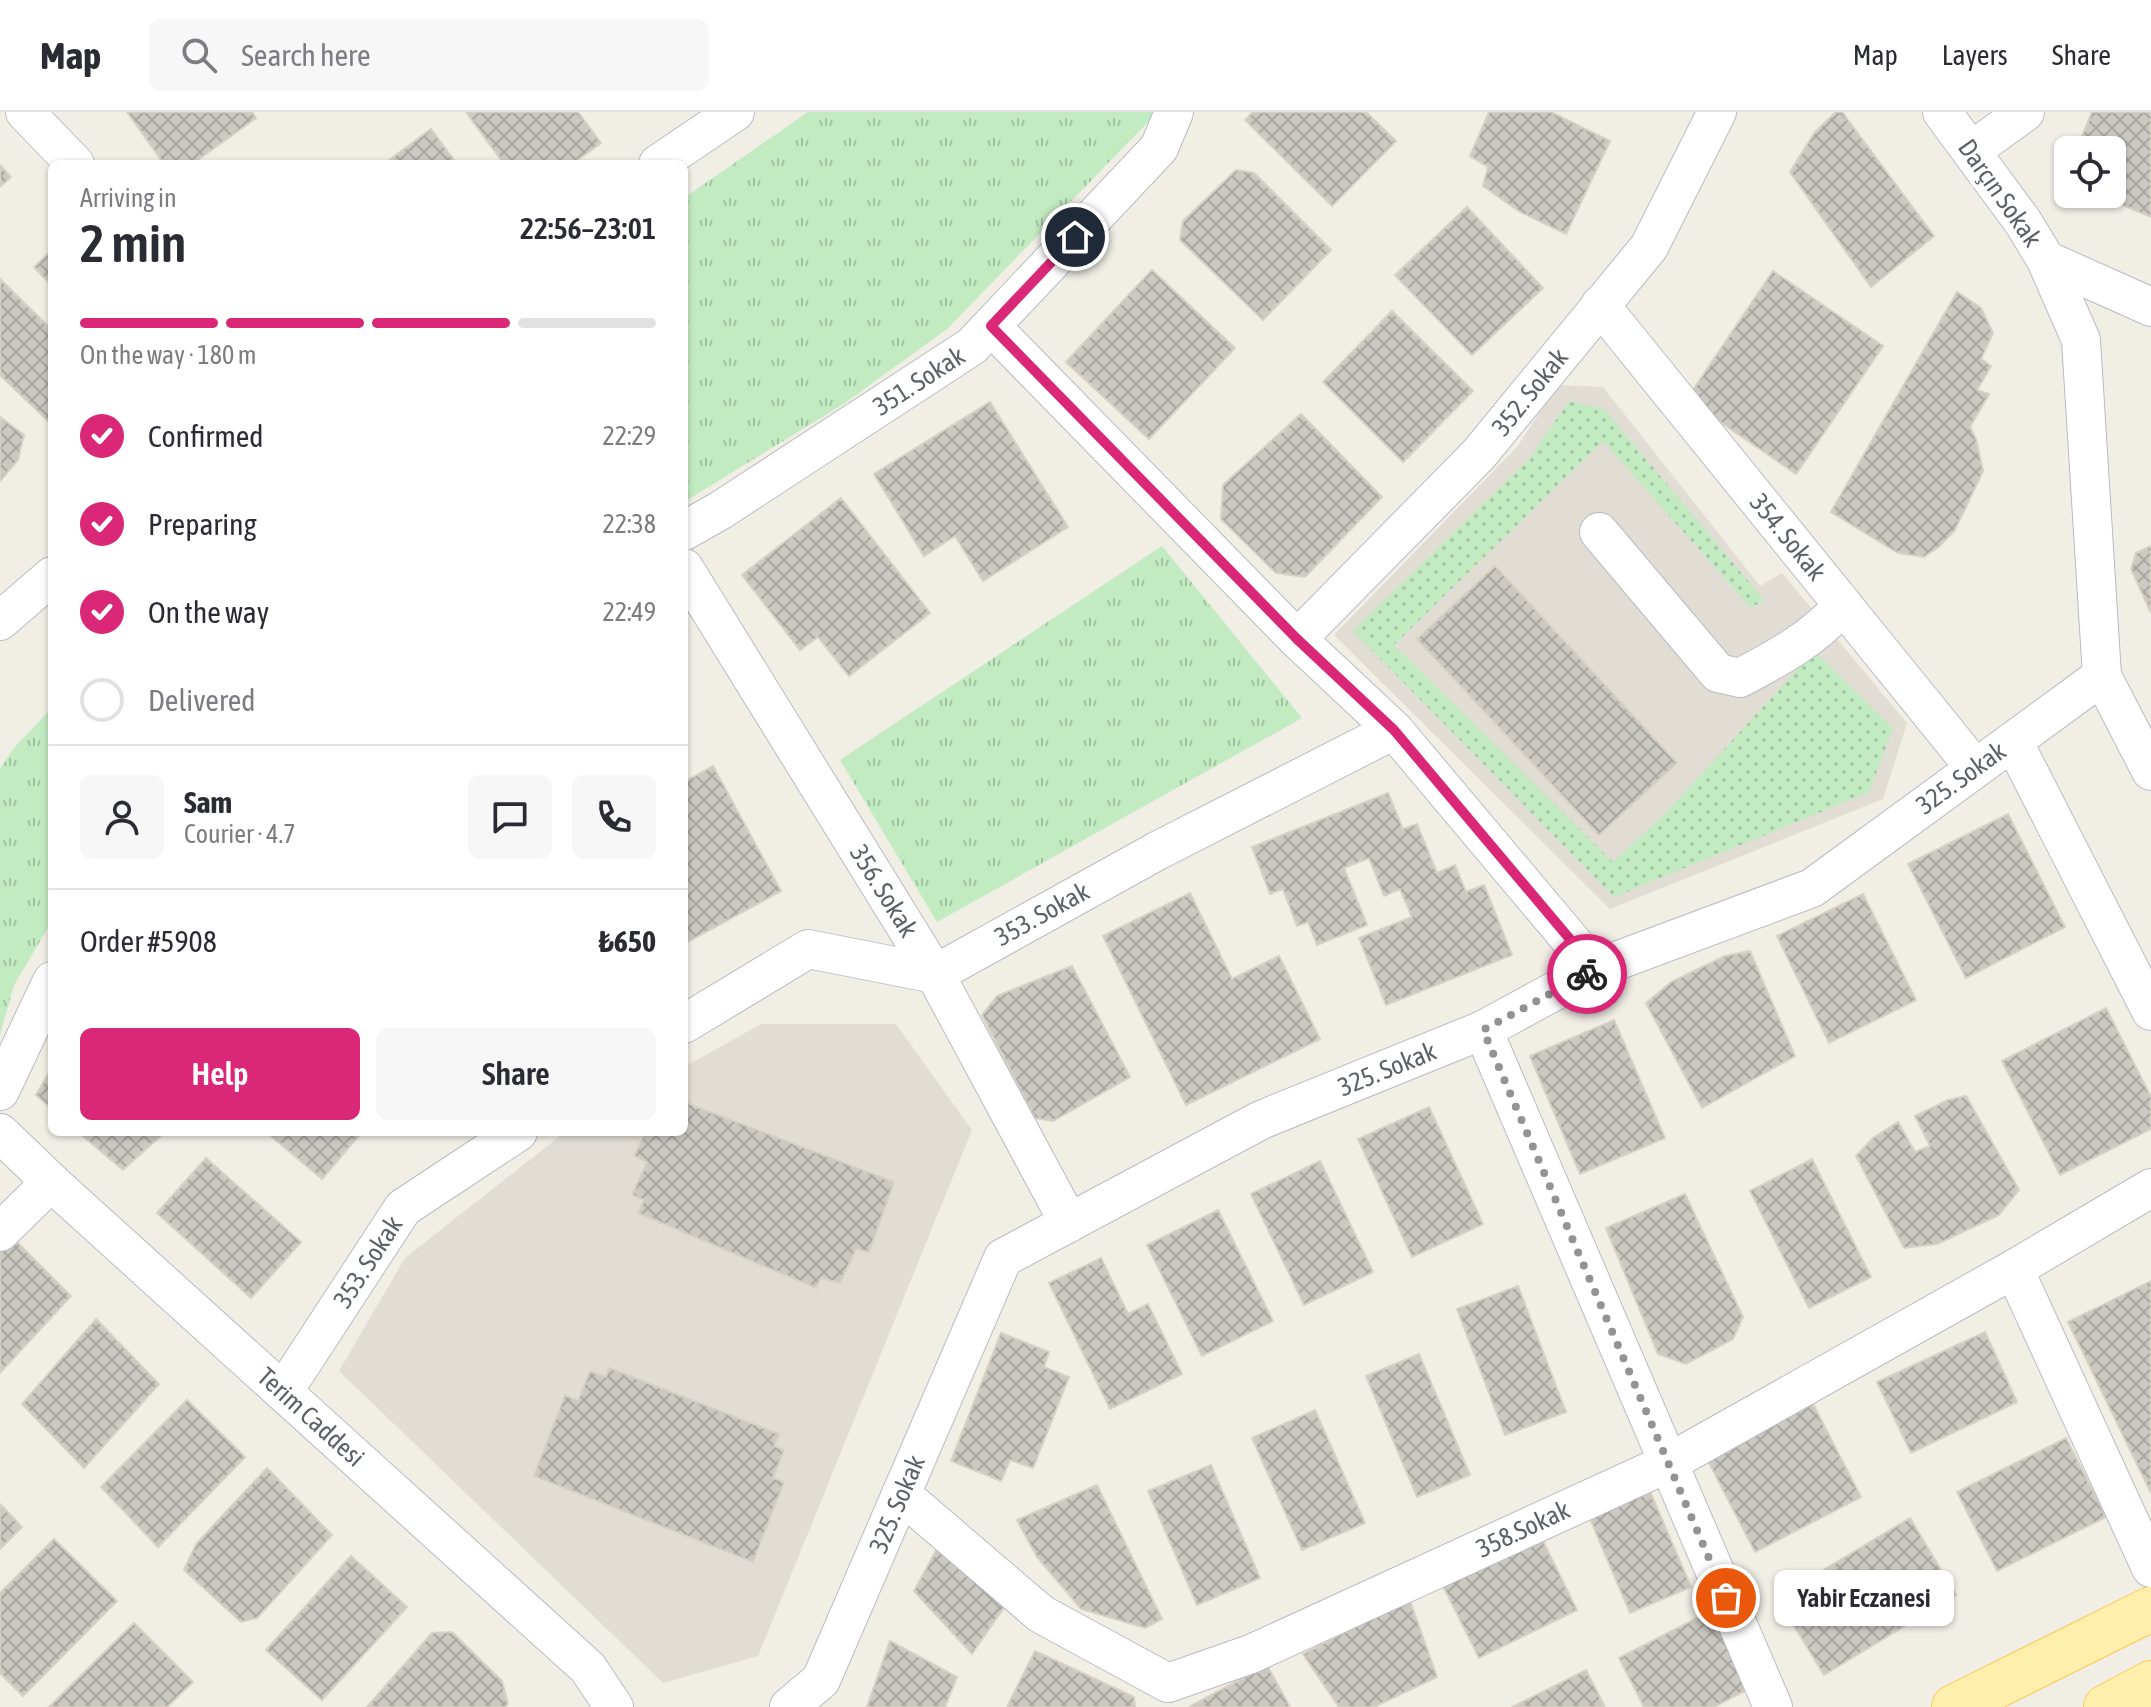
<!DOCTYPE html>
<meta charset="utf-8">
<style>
:root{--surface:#fff;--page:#f7f7f7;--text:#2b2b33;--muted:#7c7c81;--line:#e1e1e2;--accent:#db2777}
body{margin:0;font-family:"Asap Condensed",sans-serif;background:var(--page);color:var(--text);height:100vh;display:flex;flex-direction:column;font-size:30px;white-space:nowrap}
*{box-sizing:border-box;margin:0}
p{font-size:26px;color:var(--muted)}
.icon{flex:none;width:44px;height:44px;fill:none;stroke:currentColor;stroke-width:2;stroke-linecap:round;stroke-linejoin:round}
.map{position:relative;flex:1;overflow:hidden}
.side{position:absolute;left:48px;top:48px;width:640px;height:976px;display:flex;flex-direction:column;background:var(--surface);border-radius:12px;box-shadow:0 2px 6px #0004}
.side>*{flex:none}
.controls{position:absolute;left:2054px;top:24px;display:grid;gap:16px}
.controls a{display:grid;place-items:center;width:72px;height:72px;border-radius:12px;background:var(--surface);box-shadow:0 2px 6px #0004;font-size:40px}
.pin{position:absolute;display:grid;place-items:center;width:68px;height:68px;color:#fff;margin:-34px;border:4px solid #fff;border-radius:50%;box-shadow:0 2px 8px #0007}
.courier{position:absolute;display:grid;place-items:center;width:80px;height:80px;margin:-40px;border:6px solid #db2777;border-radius:50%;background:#fff;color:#222;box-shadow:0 2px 10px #0007}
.bubble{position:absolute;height:56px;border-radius:12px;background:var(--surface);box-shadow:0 2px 6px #0004;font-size:26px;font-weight:600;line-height:56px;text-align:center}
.headline em{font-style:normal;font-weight:600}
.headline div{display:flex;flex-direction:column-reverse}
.headline{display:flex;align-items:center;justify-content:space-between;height:136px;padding:0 32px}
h1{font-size:52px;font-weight:600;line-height:60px}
.bar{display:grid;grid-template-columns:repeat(4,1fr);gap:12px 8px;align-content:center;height:96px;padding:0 32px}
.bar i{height:10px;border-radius:6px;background:var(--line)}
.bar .current{background:var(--accent)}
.bar p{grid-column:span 4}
.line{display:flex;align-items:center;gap:20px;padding:0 32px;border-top:2px solid var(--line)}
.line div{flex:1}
.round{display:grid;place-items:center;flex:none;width:84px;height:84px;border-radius:12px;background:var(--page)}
ol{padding:0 32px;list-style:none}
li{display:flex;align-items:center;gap:24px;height:88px}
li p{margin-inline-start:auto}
li .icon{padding:8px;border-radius:50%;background:var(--accent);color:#fff;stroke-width:4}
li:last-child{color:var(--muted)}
li i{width:44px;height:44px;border:4px solid var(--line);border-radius:50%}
.button{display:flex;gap:16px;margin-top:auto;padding:16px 32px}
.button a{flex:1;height:92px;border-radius:12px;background:var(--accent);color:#fff;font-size:32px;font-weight:600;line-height:92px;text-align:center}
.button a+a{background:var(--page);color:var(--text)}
header{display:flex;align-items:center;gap:48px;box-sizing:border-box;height:112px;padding:0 40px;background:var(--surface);border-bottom:2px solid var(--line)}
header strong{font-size:38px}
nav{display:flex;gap:44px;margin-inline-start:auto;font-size:28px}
.search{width:560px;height:72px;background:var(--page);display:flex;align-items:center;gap:20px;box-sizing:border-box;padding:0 28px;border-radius:12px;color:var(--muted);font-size:30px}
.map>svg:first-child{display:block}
</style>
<header>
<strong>Map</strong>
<div class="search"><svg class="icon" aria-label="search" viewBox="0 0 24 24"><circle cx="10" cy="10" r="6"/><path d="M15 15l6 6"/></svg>Search here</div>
<nav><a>Map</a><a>Layers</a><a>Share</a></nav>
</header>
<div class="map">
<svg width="2151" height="1595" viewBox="0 0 2151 1595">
<defs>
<pattern id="grass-dots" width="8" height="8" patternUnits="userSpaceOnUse" patternTransform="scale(2)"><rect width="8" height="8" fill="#c2ebc1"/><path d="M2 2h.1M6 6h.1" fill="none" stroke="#a1c2a1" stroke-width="1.8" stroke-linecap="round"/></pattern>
<pattern id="park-tufts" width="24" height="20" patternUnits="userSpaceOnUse" patternTransform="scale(2)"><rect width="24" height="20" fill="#c2ebc1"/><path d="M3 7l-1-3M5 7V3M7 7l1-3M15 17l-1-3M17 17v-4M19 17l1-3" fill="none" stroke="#a1c2a1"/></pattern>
<pattern id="building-cross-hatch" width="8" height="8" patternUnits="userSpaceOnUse" patternTransform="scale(2)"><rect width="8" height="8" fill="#ccc9c3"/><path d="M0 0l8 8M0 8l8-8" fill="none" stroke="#a9a7a2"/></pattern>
</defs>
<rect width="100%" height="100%" fill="#f1eee6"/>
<g fill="#e1ddd5">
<path d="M1558,273L1603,275L1760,474L1782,461L1907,611L1883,687L1610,797L1334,523L1517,335Z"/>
<path d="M761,912H896L972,1018L758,1544L663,1571L339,1259L405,1146L565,1020H684V955Z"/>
</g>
<path fill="url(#grass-dots)" d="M1569,289L1604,297L1764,488L1751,496L1603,329L1394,533L1613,750L1665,702L1814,539L1893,616L1869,680L1614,785L1353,519L1530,346Z"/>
<g fill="url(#park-tufts)">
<path d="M808,0H1155L1152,6L947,217L845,291L684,390V86Z"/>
<path d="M1162,434L1302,606L937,810L840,648Z"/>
<path d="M52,596V809L14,873L0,923V657L13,637Z"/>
</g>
<g fill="url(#building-cross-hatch)" stroke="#d7d0c4" stroke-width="2">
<path d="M127,0H252L256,6L192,52H164Z"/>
<path d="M466,0H578L601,31L572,52H504Z"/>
<path d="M1253,0H1366L1396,29L1332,94L1245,8Z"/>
<path d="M1489,0H1551L1610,29L1566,122L1520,100L1483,74L1488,55L1470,44Z"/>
<path d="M1836,0H1842L1934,124L1871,175L1790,60L1815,20Z"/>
<path d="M2092,0H2151V105L2096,82H2112V38H2076Z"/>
<path d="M431,17L457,52H384Z"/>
<path d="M0,53L11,65L0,75Z"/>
<path d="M1236,58L1254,61L1331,138L1263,208L1180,128L1183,109Z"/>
<path d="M1467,95L1543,176L1472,243L1395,163Z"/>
<path d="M52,138V174L34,155Z"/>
<path d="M1152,158L1235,236L1149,327L1066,250Z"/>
<path d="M1773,159L1883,234L1796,362L1687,287Z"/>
<path d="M0,167L52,218V313L0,263Z"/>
<path d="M1957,180L1981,196L1993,221L1981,247L1991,254L1977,278L1989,282L1970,315L1976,327L1983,359L1955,418L1940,434L1924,445L1898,441L1831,400Z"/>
<path d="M1392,199L1473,279L1403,350L1323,270Z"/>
<path d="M990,290L1068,415L983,469L955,424L924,444L874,362Z"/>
<path d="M1301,302L1382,385L1305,465L1276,461L1221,407L1223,373Z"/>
<path d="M0,305L24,323L18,348L0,369Z"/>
<path d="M841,386L930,501L849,564L818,525L800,538L742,463Z"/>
<path d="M2151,434V501L2131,457L2136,441Z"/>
<path d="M1495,454L1677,651L1599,723L1417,527Z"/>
<path d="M713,654L781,779L684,832V670Z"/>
<path d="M1388,681L1403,717L1417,712L1437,761L1455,753L1466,780L1484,773L1512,843L1386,893L1359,826L1412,805L1400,777L1384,784L1369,746L1344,756L1367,813L1317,833L1308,810L1297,814L1283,777L1270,782L1252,735Z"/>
<path d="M2008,702L2065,815L1966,866L1908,752Z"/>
<path d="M1190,781L1232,867L1279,844L1320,927L1186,993L1103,824Z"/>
<path d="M1863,782L1916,888L1829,931L1777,824Z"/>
<path d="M1750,839L1795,944L1702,996L1646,891L1671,870L1725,844Z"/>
<path d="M1072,854L1130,965L1053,1009L1035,1006L982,903L997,884Z"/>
<path d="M2106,896L2151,985V1017L2060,1063L2002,949Z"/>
<path d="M1614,908L1665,1026L1580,1062L1530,944Z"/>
<path d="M52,955V997L36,983Z"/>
<path d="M1966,984L2019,1078L1999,1103L1937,1132L1904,1136L1856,1044L1873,1026L1898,1010L1915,1040L1930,1034L1915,1004L1948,988Z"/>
<path d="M684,990L894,1070L869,1140L856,1137L840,1171L821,1166L816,1176L638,1101L644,1088L632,1083L647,1050L634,1044L645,1020H684Z"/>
<path d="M1429,995L1483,1112L1412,1145L1358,1027Z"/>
<path d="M78,1020H165L123,1058Z"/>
<path d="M266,1020H362L322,1067Z"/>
<path d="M206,1046L301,1130L251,1186L157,1101Z"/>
<path d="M1812,1047L1871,1165L1809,1196L1750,1079Z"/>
<path d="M1320,1049L1373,1160L1304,1193L1251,1082Z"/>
<path d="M1685,1082L1743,1205L1733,1227L1686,1252L1658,1242L1606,1116Z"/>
<path d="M1218,1098L1273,1209L1202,1244L1147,1133Z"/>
<path d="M14,1127L71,1184L0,1261V1141Z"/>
<path d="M1101,1146L1128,1202L1148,1192L1182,1262L1110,1297L1049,1171Z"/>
<path d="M2151,1169V1381L2068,1210Z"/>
<path d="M1518,1174L1566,1300L1505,1323L1457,1197Z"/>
<path d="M96,1207L159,1272L84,1356L22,1292Z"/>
<path d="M1985,1220L2017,1290L1911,1341L1877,1270Z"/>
<path d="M1001,1221L1049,1240L1044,1255L1069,1265L1033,1356L1010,1348L1001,1369L951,1349Z"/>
<path d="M1419,1242L1470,1363L1417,1385L1366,1264Z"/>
<path d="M609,1256L779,1322L774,1334L784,1338L773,1366L784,1370L753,1450L534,1364L565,1283L578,1289L590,1259L606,1265Z"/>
<path d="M187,1288L245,1345L158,1435L101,1375Z"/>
<path d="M1813,1292L1861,1385L1755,1440L1707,1347Z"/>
<path d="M1315,1298L1365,1411L1302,1438L1252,1326Z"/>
<path d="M2066,1326L2106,1405L1997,1459L1957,1380Z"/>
<path d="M1211,1353L1260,1466L1197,1493L1148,1379Z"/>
<path d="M267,1356L332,1423L257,1506L241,1510L184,1458L196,1432Z"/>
<path d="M1646,1370L1691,1475L1630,1501L1585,1395Z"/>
<path d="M1097,1373L1162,1507L1145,1516L1081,1497L1037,1445L1017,1408Z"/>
<path d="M0,1392L22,1415L0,1437Z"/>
<path d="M1910,1406L1956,1483L1824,1563L1777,1486Z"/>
<path d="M945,1422L1009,1488L972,1542L914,1479Z"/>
<path d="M1540,1423L1577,1498L1479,1546L1442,1472Z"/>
<path d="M54,1427L117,1489L23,1584L0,1561V1481Z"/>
<path d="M351,1444L407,1495L322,1588L266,1538Z"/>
<path d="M1409,1486L1437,1565L1374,1595H1339L1303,1542Z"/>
<path d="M1720,1494L1760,1571L1714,1595H1644L1619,1546Z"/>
<path d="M134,1511L193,1570L167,1595H49Z"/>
<path d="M452,1520L502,1569L508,1592L505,1595H367L432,1521Z"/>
<path d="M890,1529L957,1565L945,1595H867Z"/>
<path d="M1035,1539L1134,1585L1135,1595H1007Z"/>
<path d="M1267,1553L1290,1595H1189Z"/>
<path d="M1586,1558L1605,1595H1512Z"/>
</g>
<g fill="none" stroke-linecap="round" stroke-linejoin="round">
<defs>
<g id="minor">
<path d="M25,0L75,52"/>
<path d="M1942,0L2023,110L2046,148L2151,195"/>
<path d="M1971,39L2025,0"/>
<path d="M658,52L735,0"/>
<path d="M2046,148L2081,228L2102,564"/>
<path d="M1600,193L1975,656"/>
<path d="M991,214L1297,527L1394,618L1595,857"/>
<path d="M684,419L721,398L972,234L1159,36L1174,0"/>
<path d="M1599,420L1718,561L1740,566C1778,546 1815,526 1843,493"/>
<path d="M684,456L935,862L1069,1111"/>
<path d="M0,509L52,464"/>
<path d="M1297,527L1479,342L1649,135L1717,0"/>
<path d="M2013,629L2151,899"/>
<path d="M684,912L808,837L935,862L1157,739L1394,618"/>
<path d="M1483,918L1773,1595"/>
<path d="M0,979L52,869"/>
<path d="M0,1021L51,1070L588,1556L614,1595"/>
<path d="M0,1120L51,1070"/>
<path d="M2014,1157L2151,1456"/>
<path d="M283,1280L403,1096L518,1020"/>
<path d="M901,1382L1041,1502L1168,1571L1251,1542L1668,1351L2014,1157L2151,1076"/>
<path d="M789,1595L821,1568L1003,1146L1261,1008L1483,918L1595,857L1812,776L2102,564L2151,659"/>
</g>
<g id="major">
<path d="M1954,1595L2151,1497"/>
<path d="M2106,1595L2151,1571"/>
</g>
</defs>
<use href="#minor" stroke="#b8bcc1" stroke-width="40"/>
<use href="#major" stroke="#fec952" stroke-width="46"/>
<use href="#minor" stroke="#fff" stroke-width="38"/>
<use href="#major" stroke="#ffefad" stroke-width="44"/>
</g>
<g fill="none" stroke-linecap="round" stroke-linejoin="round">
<path stroke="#919394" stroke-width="8" stroke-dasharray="0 14.4" d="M1587,862L1483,918L1726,1486"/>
<path stroke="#db2777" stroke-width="10" d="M1075,125L991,214L1297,527L1394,618L1595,857L1587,862"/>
</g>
<g text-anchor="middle" stroke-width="8" stroke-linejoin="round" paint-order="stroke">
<g font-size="26" fill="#5d6268" stroke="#fff">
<text transform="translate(2000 81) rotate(55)" y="9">Darçın Sokak</text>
<text transform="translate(919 269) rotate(-33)" y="9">351. Sokak</text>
<text transform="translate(1530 280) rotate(-51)" y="9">352. Sokak</text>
<text transform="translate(1788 425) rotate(51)" y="9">354. Sokak</text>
<text transform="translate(1961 666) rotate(-36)" y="9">325. Sokak</text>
<text transform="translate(884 779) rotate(58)" y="9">356. Sokak</text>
<text transform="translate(1042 802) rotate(-29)" y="9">353. Sokak</text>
<text transform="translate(1387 957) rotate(-22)" y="9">325. Sokak</text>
<text transform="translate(368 1150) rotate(-57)" y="9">353. Sokak</text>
<text transform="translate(311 1305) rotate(42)" y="9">Terim Caddesi</text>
<text transform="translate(897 1392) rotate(-67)" y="9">325. Sokak</text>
<text transform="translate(1523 1417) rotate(-25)" y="9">358.Sokak</text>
</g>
</g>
</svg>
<div class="controls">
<a><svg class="icon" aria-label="locate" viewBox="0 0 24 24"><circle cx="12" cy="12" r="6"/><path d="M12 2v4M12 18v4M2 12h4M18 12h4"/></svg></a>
</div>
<div class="pin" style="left:1726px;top:1486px;background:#ea580c"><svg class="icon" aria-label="bag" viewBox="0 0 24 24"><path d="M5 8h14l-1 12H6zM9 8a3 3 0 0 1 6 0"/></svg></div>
<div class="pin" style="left:1075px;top:125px;background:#1f2937"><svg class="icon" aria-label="home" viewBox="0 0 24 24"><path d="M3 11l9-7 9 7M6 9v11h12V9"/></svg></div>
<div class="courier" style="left:1587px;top:862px"><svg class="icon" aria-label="bike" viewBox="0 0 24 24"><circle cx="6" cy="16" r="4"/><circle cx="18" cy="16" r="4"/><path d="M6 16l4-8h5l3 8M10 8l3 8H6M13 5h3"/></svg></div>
<div class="bubble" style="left:1774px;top:1458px;width:180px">Yabir Eczanesi</div>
<section class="side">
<div class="headline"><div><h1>2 min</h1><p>Arriving in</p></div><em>22:56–23:01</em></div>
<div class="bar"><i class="current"></i><i class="current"></i><i class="current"></i><i></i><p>On the way · 180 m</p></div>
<ol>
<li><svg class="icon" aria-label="check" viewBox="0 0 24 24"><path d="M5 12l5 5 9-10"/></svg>Confirmed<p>22:29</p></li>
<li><svg class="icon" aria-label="check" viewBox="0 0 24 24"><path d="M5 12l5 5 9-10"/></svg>Preparing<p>22:38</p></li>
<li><svg class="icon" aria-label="check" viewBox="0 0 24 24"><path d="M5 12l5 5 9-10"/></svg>On the way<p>22:49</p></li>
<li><i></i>Delivered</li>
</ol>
<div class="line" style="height:144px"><a class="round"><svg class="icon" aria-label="person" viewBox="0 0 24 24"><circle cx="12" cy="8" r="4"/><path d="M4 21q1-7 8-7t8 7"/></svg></a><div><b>Sam</b><p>Courier · 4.7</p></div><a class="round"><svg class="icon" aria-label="chat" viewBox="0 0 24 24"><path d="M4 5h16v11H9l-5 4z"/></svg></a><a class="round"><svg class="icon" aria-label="phone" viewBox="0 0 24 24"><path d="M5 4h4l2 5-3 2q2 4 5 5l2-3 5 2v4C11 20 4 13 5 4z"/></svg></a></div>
<div class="line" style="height:104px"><div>Order #5908</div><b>₺650</b></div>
<div class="button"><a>Help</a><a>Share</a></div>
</section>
</div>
